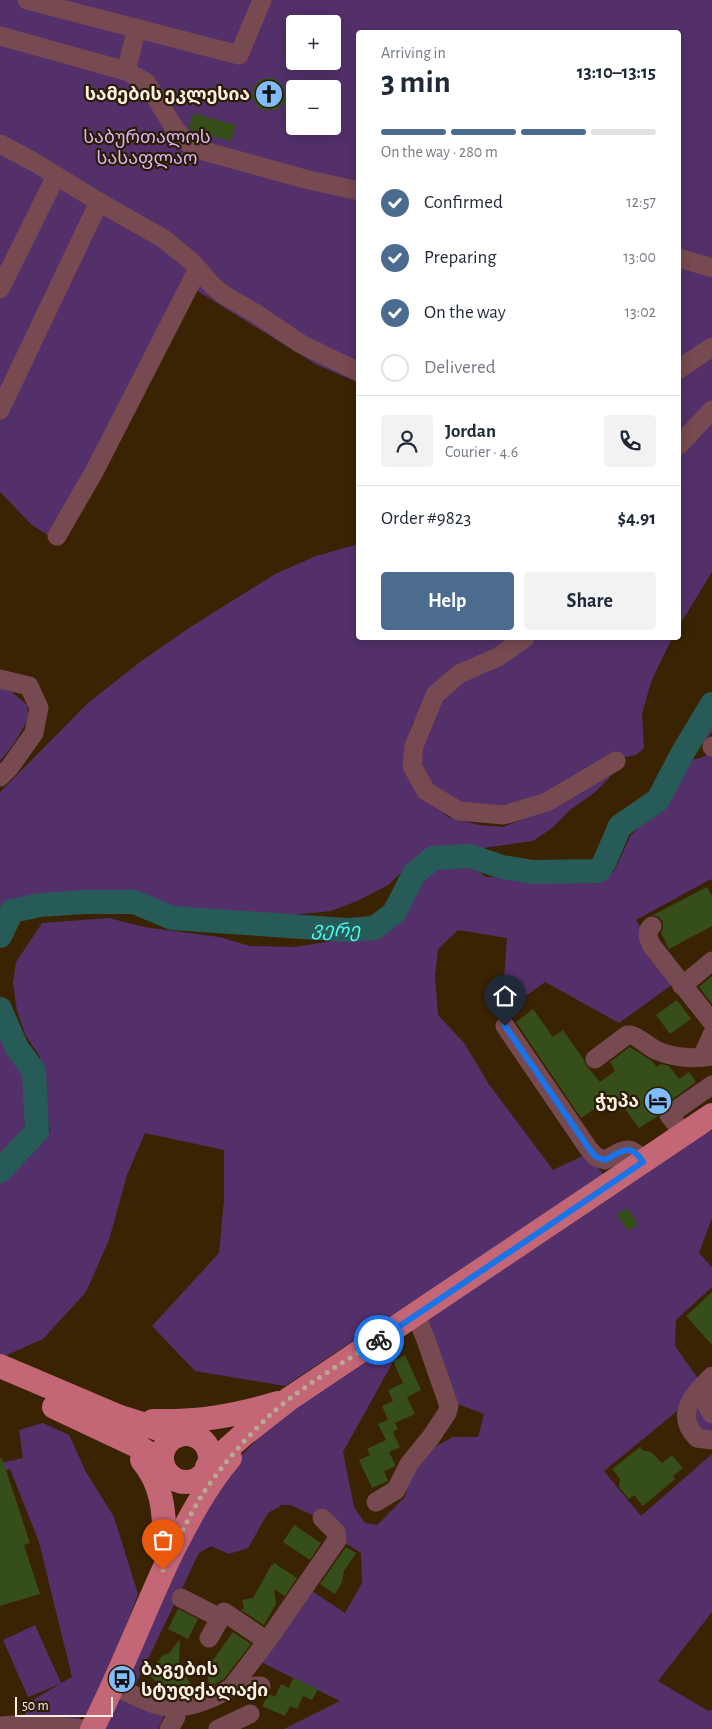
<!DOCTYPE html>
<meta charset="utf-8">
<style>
:root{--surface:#fff;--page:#f2f2f3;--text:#1f2937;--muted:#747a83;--line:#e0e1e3;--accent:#4b6c8f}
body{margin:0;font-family:"Alegreya Sans","Noto Sans Georgian",sans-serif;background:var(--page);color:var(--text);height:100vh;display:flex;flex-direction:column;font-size:19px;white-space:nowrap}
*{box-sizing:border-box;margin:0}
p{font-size:16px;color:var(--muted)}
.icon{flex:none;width:28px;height:28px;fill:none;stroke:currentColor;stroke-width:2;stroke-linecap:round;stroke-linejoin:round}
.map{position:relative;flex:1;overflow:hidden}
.sheet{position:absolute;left:356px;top:30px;width:325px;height:610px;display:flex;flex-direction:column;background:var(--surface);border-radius:5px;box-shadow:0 2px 12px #0003}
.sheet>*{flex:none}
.tools{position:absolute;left:286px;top:15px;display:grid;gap:10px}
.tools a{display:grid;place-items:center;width:55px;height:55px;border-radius:5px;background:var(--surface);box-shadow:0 2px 12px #0003;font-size:25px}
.scale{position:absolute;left:15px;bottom:12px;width:98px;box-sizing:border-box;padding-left:5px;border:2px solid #fcf0e3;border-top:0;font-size:14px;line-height:18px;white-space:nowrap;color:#fcf0e3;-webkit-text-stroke:4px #2c1b05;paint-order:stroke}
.pin{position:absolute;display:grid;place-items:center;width:42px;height:42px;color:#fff;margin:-51px -21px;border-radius:50% 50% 50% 0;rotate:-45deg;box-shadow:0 0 5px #0007}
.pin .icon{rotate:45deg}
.courier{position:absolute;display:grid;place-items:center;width:50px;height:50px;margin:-25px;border:4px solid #1a73e8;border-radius:50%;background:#fff;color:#222;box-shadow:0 1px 6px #0007}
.headline em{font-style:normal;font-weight:700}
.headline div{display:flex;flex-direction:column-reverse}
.headline{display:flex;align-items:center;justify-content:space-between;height:85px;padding:0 25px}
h1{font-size:32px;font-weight:700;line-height:38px}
.bar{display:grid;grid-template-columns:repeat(4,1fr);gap:8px 5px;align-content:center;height:60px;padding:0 25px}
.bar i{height:6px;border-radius:4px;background:var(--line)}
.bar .on{background:var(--accent)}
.bar p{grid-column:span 4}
.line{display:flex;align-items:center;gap:12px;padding:0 25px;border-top:1px solid var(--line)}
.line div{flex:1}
.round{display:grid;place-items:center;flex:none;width:52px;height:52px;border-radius:5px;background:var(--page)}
ol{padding:0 25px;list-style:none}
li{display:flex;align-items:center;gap:15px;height:55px}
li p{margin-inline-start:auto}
li .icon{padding:5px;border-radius:50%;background:var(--accent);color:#fff;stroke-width:4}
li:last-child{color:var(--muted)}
li i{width:28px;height:28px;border:2px solid var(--line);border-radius:50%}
.cta{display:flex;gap:10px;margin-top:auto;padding:10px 25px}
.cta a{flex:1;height:58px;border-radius:5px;background:var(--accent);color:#fff;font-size:20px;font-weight:700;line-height:58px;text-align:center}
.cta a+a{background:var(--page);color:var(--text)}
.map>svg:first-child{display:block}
</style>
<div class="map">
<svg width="712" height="1729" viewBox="0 0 712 1729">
<rect width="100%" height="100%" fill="#3a2302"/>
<g fill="#53306a" fill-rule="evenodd">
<path d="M0,0H712V572L679,626V32H359V383L317,365L191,287L57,541L32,525L0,492ZM295,24H332V61H295ZM295,89H332V126H295Z"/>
<path d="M359,544V638H672L651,682L642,714L644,748L636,755L620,758L554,790L500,812L461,805L438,794L418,764L423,706L412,724L405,749L429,801L448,817L479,825L503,827L541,812L617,765L609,778L594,793L570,810L552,828L533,841L469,850L442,848L415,860L388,885L357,901L331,911L272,917L237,918L153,905L134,898L80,896L13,904L0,922V792L88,703L140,662L192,626L275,574L316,556Z"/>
<path d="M0,686L6,687L27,705L29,718L13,745L0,761Z"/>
<path d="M712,714V732L697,749L691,748Z"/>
<path d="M712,750V881L711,879L636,920L673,984L619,1023L545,982L509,1008L504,978L507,938L458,930L438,949L435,977L438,1015L465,1044L488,1083L553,1170L587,1154L604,1175L285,1386L195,1371L152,1326L219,1253L224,1200V1150L145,1133L127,1175L109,1240L86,1292L43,1339L0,1358V1175L13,1169L50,1131L40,1077V1057L26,1036L17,1011L13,983L16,962L42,923L109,918L144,927L219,937L250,946L296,947L377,933L394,916L418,876L439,864L472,866L486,877L597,880L614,871L631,835L662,805L686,760C696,760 705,758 712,750Z"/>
<path d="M0,1035C22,1067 40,1092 22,1131C17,1141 7,1150 0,1159Z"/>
<path d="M712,1131V1218L699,1253L712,1267V1287L676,1320L675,1346L699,1380L676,1412L604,1471L641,1516L712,1454V1612L658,1681L708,1711L712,1710V1729H284L340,1701L259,1661L309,1589L345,1613L362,1583L361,1553L342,1541L329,1512L312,1515L291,1505H282L268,1513L248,1548L229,1554L211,1546L199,1553L134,1688L121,1682L194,1521L236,1461L268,1428L399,1332L404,1342L343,1452L354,1507L365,1523L377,1525L405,1497L411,1475L425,1452L453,1437H478L484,1414L455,1403L421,1315L687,1139Z"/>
<path d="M696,1405L706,1419L712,1424V1431C695,1432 696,1418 696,1405Z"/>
<path d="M43,1423L69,1435L86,1472L114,1517L138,1594L117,1650L89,1712L75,1721L24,1716L31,1701L60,1684L28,1697L3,1640L35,1625L61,1683L72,1677L39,1542L10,1469L0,1473V1463L23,1458L19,1430Z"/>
<path d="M116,1693L164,1716L158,1729H98Z"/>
</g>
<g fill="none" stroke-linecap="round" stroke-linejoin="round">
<g stroke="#275b57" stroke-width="24">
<path id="s1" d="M0,936L12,911L40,905L85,902H134L172,918L347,930L374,928L394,913L414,874L433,858L470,856L502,867L533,872L598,871L604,863L620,826L658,800L682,754L712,704"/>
<path d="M0,1009L17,1048L34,1071L37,1131L0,1171"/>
</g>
</g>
<g fill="#364e19">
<path d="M265,78L276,79L283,87L287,101L275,110H264L258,107L252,98L254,86L260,80Z"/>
<path d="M193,113L236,125L231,141L193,131L189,128Z"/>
<path d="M707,887L712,896V926L669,949L661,933L663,928V922L659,917L653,915Z"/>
<path d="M712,976V1004L699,987Z"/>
<path d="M677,1000L691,1019L670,1034L656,1015Z"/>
<path d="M533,1009L553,1037L563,1030L584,1060L586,1065L600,1082L615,1071L610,1062L630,1047L652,1061L657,1067L661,1064L669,1066L679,1079L689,1072L696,1082L663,1106L659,1110L658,1116L639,1128L615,1095L581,1118L516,1022Z"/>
<path d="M627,1208L638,1224L628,1231L617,1215Z"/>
<path d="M712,1292V1345L686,1316Z"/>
<path d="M405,1355L421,1390L407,1397L415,1414L395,1423L398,1429L393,1432L400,1447L389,1452L396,1466L384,1471L388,1481L372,1488L359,1460L370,1455L367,1449L386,1440L378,1424L388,1420L382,1406L393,1401L388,1390L403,1383L393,1361Z"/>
<path d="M640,1447L642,1450L651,1452L662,1463L672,1455L683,1468L673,1476L675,1479L643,1506L634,1495L629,1499L619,1487L620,1479L612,1469Z"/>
<path d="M2,1458L30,1543L24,1545L40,1594L0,1606V1459Z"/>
<path d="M294,1525L321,1543L310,1560L283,1542Z"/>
<path d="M346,1547L356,1553L344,1571L342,1582L335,1594L320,1584Z"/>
<path d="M274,1563L297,1578L285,1596L274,1589L276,1604L264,1625L241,1610L244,1608L242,1600L253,1598L272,1564V1566Z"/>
<path d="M178,1609L198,1619L188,1639L168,1629Z"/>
<path d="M233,1632L251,1644L224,1679L213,1685H209L206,1661L214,1659Z"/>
<path d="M180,1639L179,1662L190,1684L176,1692L163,1688L148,1674L163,1655L169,1653Z"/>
<path d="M293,1678L318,1689L312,1700L303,1696L297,1709L290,1706L285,1716L262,1706L269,1694L275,1697L281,1684L289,1688Z"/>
</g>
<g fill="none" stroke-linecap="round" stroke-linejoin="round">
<g stroke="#774950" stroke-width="19">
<path d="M27,0L239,55L262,0"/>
<path d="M0,36L126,71L146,82L175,129L193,148L305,179L359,191"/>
<path d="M126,71L137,28"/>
<path d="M0,144L34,162L99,202L164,239L192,262L212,285L224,295L255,313L301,344L359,372"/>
<path d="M679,258L712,268"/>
<path d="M0,289L56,176"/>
<path d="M679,369L712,347"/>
<path d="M0,410L99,202"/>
<path d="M679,445L712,410"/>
<path d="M57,536L94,472L198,269"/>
<path d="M525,638L498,657L459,674L435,695L414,746L412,766L426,791L459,811L504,815L547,802L616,761"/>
<path d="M0,679L29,686L39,708L34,733L10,767L0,777"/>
<path d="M712,747V746"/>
<path d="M652,926C645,932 649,940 652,946L712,1022"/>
<path d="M682,986L712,961"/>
<path d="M505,1026L588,1148L596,1157L605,1160C623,1151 630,1142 643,1162"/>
<path d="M702,1057L712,1035"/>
<path d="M595,1059L627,1035H631C641,1038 648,1047 658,1051C675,1058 694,1059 712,1056"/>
<path d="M684,1134L669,1115L712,1085"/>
<path d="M712,1376C693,1395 674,1414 697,1438L712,1440"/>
<path d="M709,1379C704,1392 703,1402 712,1414"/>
<path d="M376,1502L396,1490L409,1464L431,1437L447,1413L449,1406L426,1340L416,1315"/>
<path d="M181,1598L220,1618"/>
<path d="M209,1638L224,1612L267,1641"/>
<path d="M114,1686C128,1692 142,1700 157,1705C181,1712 213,1700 232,1687L267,1641L337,1540L336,1532L322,1518"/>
<path d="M232,1687L261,1686"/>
<path d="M0,1726C28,1723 54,1725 82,1729"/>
<path d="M169,1729L176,1717V1706"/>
<path d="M218,1729L250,1714"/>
</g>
<g stroke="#c36777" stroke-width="24">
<path d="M0,1366L120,1417L178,1435"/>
<path d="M54,1407L139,1447L162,1462"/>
<path d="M153,1421C198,1422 235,1416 278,1403"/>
<circle cx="186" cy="1458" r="24"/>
<path d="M142,1460C163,1485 164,1512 165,1543"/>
<path d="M207,1467L243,1435L289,1399L712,1115"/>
<path d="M92,1729C122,1671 144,1610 172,1552C189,1519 206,1486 230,1458"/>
</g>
</g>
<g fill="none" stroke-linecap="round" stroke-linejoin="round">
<path stroke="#b8a894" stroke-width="5" stroke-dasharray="0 9" d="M163,1570C176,1544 188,1517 204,1492C222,1465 245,1439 269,1416C299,1388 344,1362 379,1340"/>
<path stroke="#1a73e8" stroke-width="6" d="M379,1340L643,1162C630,1142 623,1151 605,1160L596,1157L590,1150L505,1026"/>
</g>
<defs>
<symbol id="church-disc" viewBox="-11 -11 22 22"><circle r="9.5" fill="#81bdfa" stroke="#2c1b05"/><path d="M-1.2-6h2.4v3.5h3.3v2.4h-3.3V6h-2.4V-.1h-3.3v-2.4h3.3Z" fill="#111"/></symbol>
<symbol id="hotel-disc" viewBox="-11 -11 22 22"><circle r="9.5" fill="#81bdfa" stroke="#2c1b05"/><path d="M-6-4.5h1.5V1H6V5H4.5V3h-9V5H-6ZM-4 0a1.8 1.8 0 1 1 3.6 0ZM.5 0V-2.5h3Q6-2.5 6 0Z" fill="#111"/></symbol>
<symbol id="bus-disc" viewBox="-11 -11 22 22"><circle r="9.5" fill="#81bdfa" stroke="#2c1b05"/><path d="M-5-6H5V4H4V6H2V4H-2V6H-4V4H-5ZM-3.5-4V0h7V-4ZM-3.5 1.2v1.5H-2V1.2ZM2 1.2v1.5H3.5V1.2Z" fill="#111"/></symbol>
</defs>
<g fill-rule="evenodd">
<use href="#church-disc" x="253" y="78" width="32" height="32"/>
<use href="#hotel-disc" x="642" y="1085" width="32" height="32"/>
<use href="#bus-disc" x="106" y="1663" width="32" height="32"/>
</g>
<g text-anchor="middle" stroke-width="4.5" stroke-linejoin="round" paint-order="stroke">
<g font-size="18" font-weight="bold" fill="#fcf0e3" stroke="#2c1b05" text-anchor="end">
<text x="250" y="100">სამების ეკლესია</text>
<text x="639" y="1107">ჭუპა</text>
<text x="141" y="1675" text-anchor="start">ბაგების<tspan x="141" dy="21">სტუდქალაქი</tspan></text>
</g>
<g font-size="18" fill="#dbb5f9" stroke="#2c1b05">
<text x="147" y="143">საბურთალოს<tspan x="147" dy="21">სასაფლაო</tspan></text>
</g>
<g font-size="19" font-style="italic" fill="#4ef6ed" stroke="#2c1b05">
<text dy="7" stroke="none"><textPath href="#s1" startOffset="356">ვერე</textPath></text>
</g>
</g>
</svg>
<div class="tools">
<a>+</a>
<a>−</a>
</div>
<div class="scale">50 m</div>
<div class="pin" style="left:163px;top:1570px;background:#ea580c"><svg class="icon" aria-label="bag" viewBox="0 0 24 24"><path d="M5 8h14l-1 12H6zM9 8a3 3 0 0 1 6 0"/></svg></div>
<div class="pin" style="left:505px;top:1026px;background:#1f2937"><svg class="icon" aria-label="home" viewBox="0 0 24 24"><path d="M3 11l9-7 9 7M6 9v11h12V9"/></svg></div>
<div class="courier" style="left:379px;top:1340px"><svg class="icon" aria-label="bike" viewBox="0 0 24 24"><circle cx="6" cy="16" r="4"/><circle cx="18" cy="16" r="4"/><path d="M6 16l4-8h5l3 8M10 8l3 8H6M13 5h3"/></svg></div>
<section class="sheet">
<div class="headline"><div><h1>3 min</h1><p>Arriving in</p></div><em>13:10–13:15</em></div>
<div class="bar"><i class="on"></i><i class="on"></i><i class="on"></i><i></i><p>On the way · 280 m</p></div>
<ol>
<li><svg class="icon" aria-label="check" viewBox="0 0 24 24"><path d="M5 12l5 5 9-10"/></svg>Confirmed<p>12:57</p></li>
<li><svg class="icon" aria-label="check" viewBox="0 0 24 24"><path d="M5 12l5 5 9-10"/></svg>Preparing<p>13:00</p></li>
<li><svg class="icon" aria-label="check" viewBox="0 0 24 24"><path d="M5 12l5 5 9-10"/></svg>On the way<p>13:02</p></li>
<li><i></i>Delivered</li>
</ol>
<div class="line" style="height:90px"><a class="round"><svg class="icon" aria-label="person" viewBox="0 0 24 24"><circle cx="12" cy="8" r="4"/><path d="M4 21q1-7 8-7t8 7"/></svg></a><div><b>Jordan</b><p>Courier · 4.6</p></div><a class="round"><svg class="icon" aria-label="phone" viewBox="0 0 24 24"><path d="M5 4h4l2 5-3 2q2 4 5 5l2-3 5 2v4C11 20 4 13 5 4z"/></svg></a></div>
<div class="line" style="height:65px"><div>Order #9823</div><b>$4.91</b></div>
<div class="cta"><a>Help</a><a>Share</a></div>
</section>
</div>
